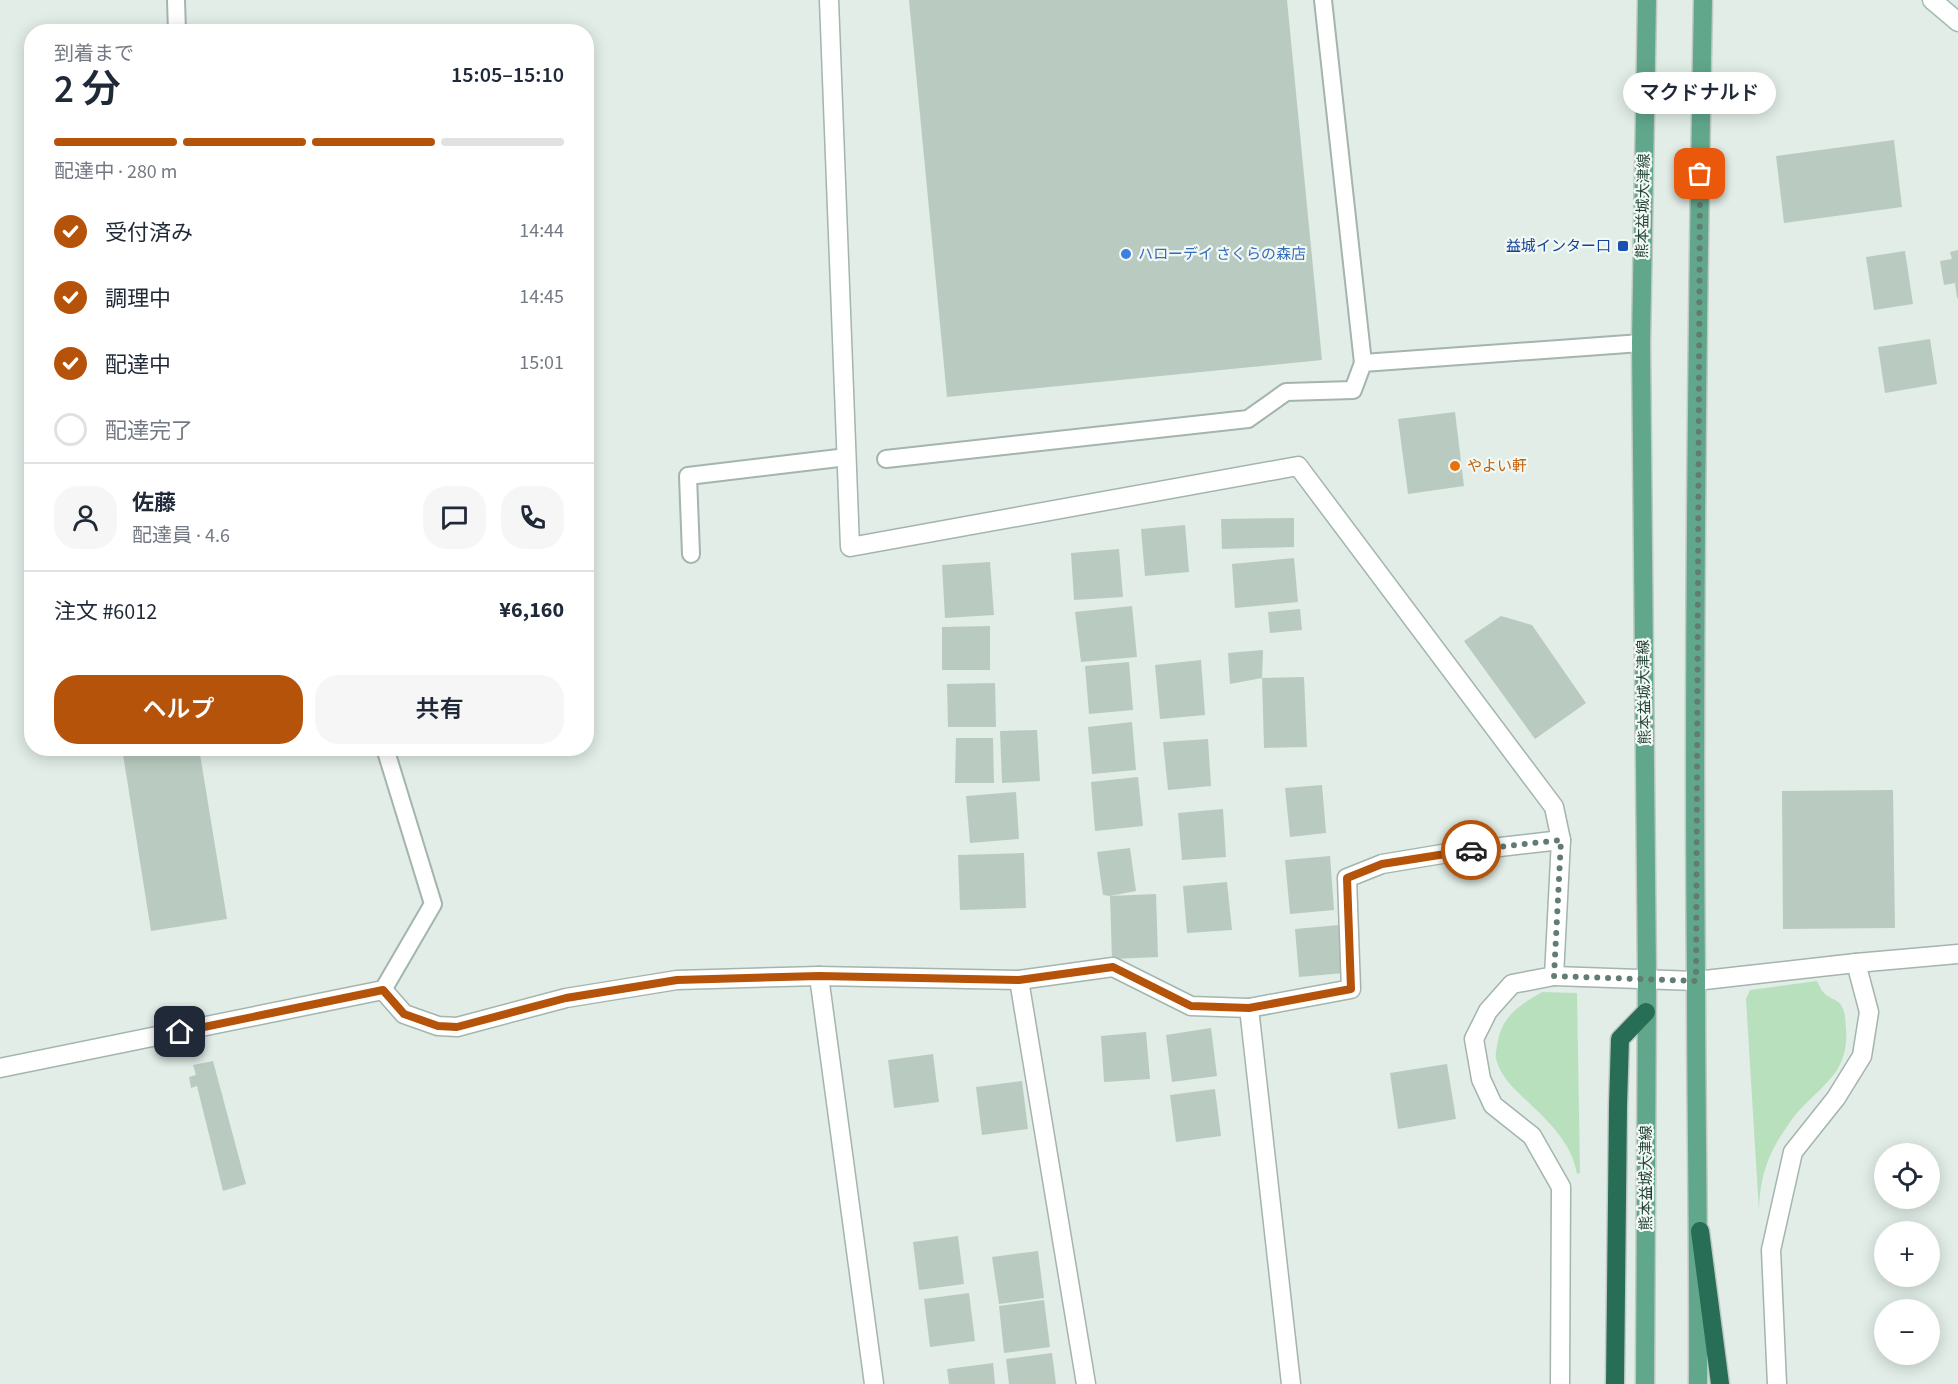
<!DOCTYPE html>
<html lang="ja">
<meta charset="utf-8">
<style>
:root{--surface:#fff;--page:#f6f6f7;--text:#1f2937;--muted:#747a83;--line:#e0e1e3;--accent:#b45309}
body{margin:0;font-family:"Source Sans 3","Noto Sans JP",sans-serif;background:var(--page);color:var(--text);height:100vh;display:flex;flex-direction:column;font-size:22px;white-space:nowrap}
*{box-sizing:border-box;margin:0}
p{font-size:20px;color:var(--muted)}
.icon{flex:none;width:33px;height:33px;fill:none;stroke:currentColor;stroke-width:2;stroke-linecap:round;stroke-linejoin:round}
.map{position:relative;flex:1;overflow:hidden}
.drawer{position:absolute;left:24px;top:24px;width:570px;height:732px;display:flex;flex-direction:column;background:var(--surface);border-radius:24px;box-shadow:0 3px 15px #0003}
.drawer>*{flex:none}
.buttons{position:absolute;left:1874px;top:1143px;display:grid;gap:12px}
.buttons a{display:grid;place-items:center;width:66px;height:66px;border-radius:50%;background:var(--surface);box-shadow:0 3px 15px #0003;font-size:30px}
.pin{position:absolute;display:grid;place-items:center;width:51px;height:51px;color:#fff;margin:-26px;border-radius:12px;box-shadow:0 3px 9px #0006}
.courier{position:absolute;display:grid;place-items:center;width:60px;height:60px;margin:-30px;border:4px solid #b45309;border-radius:50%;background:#fff;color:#222;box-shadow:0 2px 8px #0007}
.bubble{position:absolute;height:42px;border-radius:21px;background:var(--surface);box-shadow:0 3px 15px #0003;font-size:20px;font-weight:600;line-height:42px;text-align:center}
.overview em{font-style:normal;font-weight:600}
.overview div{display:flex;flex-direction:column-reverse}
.overview{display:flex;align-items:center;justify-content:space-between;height:102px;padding:0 30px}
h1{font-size:39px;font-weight:600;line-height:45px}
.bar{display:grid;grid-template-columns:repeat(4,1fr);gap:9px 6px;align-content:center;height:72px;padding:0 30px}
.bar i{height:8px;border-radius:4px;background:var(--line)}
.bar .active{background:var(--accent)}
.bar p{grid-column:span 4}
.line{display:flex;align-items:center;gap:15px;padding:0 30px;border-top:2px solid var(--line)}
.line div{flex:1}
.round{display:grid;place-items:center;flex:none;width:63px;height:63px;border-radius:24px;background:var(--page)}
ol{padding:0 30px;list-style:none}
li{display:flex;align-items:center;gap:18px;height:66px}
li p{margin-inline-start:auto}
li .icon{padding:6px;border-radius:50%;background:var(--accent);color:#fff;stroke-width:4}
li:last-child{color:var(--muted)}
li i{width:33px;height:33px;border:3px solid var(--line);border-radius:50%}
.button{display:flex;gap:12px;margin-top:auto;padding:12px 30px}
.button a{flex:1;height:69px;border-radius:24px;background:var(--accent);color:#fff;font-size:24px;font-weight:600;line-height:69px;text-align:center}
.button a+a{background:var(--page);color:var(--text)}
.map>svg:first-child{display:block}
</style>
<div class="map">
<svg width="1958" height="1384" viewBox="0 0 1958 1384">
<rect width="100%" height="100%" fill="#e1ede6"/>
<g fill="#b8e0bd">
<path d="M1817,981C1819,985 1821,990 1824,993C1829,999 1839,999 1842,1007C1846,1013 1845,1022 1846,1029C1850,1079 1812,1089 1788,1125C1768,1154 1760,1175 1759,1211L1746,999L1750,990Z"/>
<path d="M1542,992L1577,993L1580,1173L1577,1174C1572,1143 1548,1121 1526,1100C1513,1088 1501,1077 1496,1059C1495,1054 1497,1047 1498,1041C1502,1016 1521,1004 1542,992Z"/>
</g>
<g fill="#b9cbc1">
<path d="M909,0H1287L1322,360L947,397Z"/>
<path d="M1894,140L1902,207L1784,223L1776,156Z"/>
<path d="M1958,250V298H1957L1955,283L1944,285L1940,261L1952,259L1950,252Z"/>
<path d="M1905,251L1913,304L1874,310L1866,257Z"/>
<path d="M1930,339L1937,384L1885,393L1878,347Z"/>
<path d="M1455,412L1464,486L1408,494L1398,419Z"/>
<path d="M1294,518V547L1222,549L1221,519Z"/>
<path d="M1185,525L1189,572L1145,576L1141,529Z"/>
<path d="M1119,549L1123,597L1074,600L1071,553Z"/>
<path d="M1294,558L1298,602L1235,608L1232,564Z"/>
<path d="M990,562L994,615L945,618L942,565Z"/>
<path d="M1132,606L1137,657L1081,662L1075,612Z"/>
<path d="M1300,609L1302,630L1270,633L1268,612Z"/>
<path d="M1501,616L1532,625L1586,703L1535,739L1464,641Z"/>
<path d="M990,626V670H942V627Z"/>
<path d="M1263,650L1262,678L1304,677L1307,747L1264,748L1262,678L1230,684L1228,653Z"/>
<path d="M1201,660L1205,715L1160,719L1155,665Z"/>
<path d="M1129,662L1133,710L1089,714L1085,666Z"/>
<path d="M995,683L996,727H948L947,684Z"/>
<path d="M1132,722L1136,770L1092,774L1088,727Z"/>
<path d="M1037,730L1040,781L1002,783L1000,731Z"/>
<path d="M956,738H993L994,783H955Z"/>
<path d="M1208,739L1211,786L1168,790L1163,742Z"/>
<path d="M122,748H199L227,919L151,931Z"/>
<path d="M1138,777L1143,826L1095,831L1091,782Z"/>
<path d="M1322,785L1326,833L1290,837L1285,788Z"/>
<path d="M1893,790L1895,928L1783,929L1782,791Z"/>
<path d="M1016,792L1019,839L970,843L966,796Z"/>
<path d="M1223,809L1226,857L1182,860L1178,813Z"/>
<path d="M1130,848L1136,891L1110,896L1103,895L1097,852Z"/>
<path d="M1024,853L1026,908L960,910L958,855Z"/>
<path d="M1330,856L1334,910L1290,914L1285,860Z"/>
<path d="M1227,882L1232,930L1187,933L1183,886Z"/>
<path d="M1156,894L1158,957L1112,959L1110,896Z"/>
<path d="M1339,925L1344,973L1299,977L1295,929Z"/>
<path d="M1211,1028L1217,1076L1172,1082L1166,1035Z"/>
<path d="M1146,1032L1150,1079L1104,1082L1101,1036Z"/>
<path d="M933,1054L939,1102L894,1108L888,1060Z"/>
<path d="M213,1061L246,1184L223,1191L197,1086L191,1088L189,1077L196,1075L193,1065Z"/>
<path d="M1447,1064L1456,1119L1398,1129L1390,1073Z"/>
<path d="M1022,1081L1028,1129L982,1135L976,1087Z"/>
<path d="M1215,1089L1221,1136L1176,1142L1170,1095Z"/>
<path d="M958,1236L964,1284L919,1290L913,1242Z"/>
<path d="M1038,1251L1044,1298L999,1304L992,1257Z"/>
<path d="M969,1293L975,1341L930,1347L924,1299Z"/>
<path d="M1044,1300L1050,1347L1004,1353L999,1306Z"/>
<path d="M1052,1353L1056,1384H1009L1006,1359Z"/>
<path d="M993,1363L995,1384H949L947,1369Z"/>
</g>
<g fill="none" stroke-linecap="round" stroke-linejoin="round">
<defs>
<g id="service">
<path d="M176,0L177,32"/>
<path d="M1323,0L1363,363"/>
<path d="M886,459L1248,419L1286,392L1353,390L1363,363L1641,343"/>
<path d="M691,554L688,476L847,457"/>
<path d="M383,990L433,904L385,748"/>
</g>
<g id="minor">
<path d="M829,0L850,547L1298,466L1554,807L1561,840L1554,976L1512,984L1488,1011L1474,1039L1481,1079L1493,1105L1532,1136L1561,1187L1560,1384"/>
<path d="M819,976L874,1384"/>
<path d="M1554,976L1696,981L1856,963L1958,954"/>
<path d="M1019,980L1086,1384"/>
<path d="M1249,1008L1291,1384"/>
<path d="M0,1068L383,990L404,1014L438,1026L457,1027L566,998L677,980L819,976L1019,980L1113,967L1191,1006L1249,1008L1351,989L1347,878L1382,864L1448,853L1561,840"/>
<path d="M1777,1384L1771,1250L1793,1152L1836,1098L1862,1056L1869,1012L1856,963"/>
</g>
<path id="secondary" d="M1932,0L1958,22"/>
<g id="primary">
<path d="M1645,1384L1647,979L1641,343L1647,0"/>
<path d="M1698,1384C1699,1249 1696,1115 1696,981C1693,654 1697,327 1703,0"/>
</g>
<g id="motorway">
<path d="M1700,1231L1720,1384"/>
<path d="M1615,1384L1618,1106L1620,1039L1646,1012"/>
</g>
</defs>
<use href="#service" stroke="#a3b5ad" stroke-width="20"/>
<use href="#minor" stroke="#a3b5ad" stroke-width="21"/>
<use href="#secondary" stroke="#a1bdaf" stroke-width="21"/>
<use href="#primary" stroke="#c0c9c6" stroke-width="21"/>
<use href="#motorway" stroke="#c0c9c6" stroke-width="21"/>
<use href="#service" stroke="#fff" stroke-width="16"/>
<use href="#minor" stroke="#fff" stroke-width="18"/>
<use href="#secondary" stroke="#fff" stroke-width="18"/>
<use href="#primary" stroke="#61a78c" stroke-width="18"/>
<use href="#motorway" stroke="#286e57" stroke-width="18"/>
</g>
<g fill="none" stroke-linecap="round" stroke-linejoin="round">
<path stroke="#637c72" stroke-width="6" stroke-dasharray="0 10.8" d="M1471,850L1561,840L1554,976L1696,981L1700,174"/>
<path stroke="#b45309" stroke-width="8" d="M180,1032L383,990L404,1014L438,1026L457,1027L566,998L677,980L819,976L1019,980L1113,967L1191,1006L1249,1008L1351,989L1347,878L1382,864L1471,850"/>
</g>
<rect fill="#1a4fb4" stroke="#f2f9f4" stroke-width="2" x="1617" y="240" width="12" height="12" rx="3"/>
<circle fill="#3f7fe0" stroke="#f2f9f4" stroke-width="2" cx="1126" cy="254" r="6"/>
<circle fill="#e8710a" stroke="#f2f9f4" stroke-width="2" cx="1455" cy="466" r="6"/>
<g text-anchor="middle" stroke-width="4.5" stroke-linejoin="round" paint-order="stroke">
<g font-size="15" fill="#1f3f33" stroke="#f2f9f4">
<text transform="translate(1643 206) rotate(-89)" y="5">熊本益城大津線</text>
<text transform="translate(1644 692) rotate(-91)" y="5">熊本益城大津線</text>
<text transform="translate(1646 1178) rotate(-90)" y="5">熊本益城大津線</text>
</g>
<g font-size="15" fill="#164399" stroke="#f2f9f4" text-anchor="end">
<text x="1611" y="251">益城インター口</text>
</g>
<g font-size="15" fill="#366cbe" stroke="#f2f9f4" text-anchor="start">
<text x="1138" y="259">ハローデイ さくらの森店</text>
</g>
<g font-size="15" fill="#c56008" stroke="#f2f9f4" text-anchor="start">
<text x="1467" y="471">やよい軒</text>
</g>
</g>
</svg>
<div class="buttons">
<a><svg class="icon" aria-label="locate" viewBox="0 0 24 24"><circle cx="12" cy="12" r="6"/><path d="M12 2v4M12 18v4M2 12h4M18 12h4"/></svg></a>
<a>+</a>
<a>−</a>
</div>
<div class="pin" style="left:1700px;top:174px;background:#ea580c"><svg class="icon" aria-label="bag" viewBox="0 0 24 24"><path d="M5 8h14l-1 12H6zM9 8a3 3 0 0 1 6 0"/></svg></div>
<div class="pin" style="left:180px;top:1032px;background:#1f2937"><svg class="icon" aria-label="home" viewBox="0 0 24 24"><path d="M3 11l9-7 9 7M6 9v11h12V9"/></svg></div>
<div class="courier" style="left:1471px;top:850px"><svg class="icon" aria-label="car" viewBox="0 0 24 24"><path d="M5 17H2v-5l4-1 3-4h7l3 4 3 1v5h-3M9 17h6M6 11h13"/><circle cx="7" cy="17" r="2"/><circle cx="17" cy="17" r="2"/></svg></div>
<div class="bubble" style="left:1623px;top:72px;width:153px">マクドナルド</div>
<section class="drawer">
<div class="overview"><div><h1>2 分</h1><p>到着まで</p></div><em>15:05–15:10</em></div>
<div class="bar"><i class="active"></i><i class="active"></i><i class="active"></i><i></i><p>配達中 · 280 m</p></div>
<ol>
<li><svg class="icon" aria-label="check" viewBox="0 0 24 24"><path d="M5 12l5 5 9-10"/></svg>受付済み<p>14:44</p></li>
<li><svg class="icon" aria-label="check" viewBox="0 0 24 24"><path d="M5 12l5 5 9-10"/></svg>調理中<p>14:45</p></li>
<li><svg class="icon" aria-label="check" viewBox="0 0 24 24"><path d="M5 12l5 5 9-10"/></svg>配達中<p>15:01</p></li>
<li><i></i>配達完了</li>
</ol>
<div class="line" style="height:108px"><a class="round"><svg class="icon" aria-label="person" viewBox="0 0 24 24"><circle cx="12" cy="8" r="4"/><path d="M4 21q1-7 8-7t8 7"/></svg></a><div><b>佐藤</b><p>配達員 · 4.6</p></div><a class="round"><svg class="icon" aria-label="chat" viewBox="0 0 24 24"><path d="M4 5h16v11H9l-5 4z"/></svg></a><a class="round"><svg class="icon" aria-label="phone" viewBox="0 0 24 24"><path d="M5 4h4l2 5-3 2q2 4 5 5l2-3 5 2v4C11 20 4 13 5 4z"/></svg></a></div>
<div class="line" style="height:78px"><div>注文 #6012</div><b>¥6,160</b></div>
<div class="button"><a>ヘルプ</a><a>共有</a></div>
</section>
</div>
